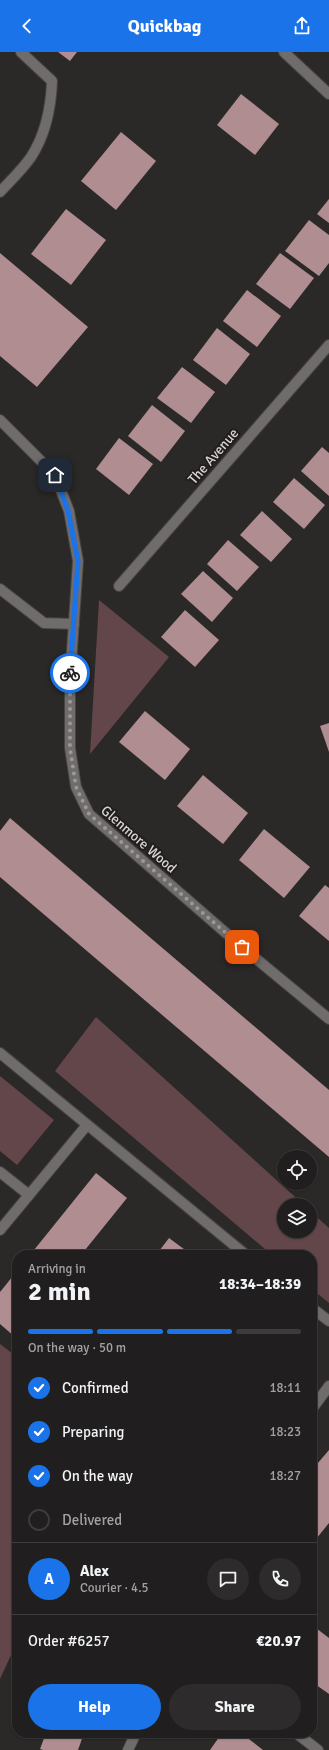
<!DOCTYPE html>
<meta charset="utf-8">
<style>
:root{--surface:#201e1e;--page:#2d2b2b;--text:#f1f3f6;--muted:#a2a2a4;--line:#3d3c3c;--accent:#1a73e8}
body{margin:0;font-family:Signika,sans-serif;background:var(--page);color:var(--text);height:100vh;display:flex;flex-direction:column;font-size:15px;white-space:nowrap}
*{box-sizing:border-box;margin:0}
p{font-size:13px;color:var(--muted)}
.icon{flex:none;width:22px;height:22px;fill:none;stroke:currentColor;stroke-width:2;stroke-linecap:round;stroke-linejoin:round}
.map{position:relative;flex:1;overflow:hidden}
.panel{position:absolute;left:12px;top:1198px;width:305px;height:488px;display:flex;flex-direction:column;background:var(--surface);border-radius:16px;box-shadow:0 1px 3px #0004,0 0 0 1px var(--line)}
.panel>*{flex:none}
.tools{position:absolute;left:277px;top:1098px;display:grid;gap:8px}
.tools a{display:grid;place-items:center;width:40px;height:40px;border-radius:50%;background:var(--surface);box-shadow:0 1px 3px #0004,0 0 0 1px var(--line);font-size:20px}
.pin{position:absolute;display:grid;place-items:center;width:34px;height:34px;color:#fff;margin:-17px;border-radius:8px;box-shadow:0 2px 6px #0006}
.courier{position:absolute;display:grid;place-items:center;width:40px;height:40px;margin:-20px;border:3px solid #1a73e8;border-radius:50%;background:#fff;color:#222;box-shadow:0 1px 5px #0007}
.summary em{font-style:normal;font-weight:700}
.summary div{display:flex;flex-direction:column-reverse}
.summary{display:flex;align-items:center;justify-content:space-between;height:68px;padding:0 16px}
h1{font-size:26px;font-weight:700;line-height:30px}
.bar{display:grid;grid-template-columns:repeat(4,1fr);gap:6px 4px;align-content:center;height:48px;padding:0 16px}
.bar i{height:5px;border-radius:3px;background:var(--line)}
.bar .on{background:var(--accent)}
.bar p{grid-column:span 4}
.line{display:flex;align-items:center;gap:10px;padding:0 16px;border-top:1px solid var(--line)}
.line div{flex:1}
.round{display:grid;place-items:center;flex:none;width:42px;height:42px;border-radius:21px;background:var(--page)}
ol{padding:0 16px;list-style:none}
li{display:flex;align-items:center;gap:12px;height:44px}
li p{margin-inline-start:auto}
li .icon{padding:4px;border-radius:50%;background:var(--accent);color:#fff;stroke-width:4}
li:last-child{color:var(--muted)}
li i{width:22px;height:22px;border:2px solid var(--line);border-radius:50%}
.cta{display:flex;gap:8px;margin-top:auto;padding:8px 16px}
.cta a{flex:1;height:46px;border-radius:24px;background:var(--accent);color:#fff;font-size:16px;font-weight:700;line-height:46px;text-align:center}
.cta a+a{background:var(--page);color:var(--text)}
header{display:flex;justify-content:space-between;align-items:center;height:52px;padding:0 16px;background:var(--accent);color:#fff;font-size:18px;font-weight:700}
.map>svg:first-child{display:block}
</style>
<header><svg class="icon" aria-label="back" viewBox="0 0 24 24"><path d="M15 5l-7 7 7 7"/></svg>Quickbag<svg class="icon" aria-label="share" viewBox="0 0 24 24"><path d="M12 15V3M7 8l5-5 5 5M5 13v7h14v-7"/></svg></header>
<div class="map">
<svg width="329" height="1698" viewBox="0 0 329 1698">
<rect width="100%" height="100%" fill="#2b2828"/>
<g fill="#62464a">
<path d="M99,548L169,605L90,702Z"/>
<path d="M96,965L304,1153H284V1179H310V1159L329,1176V1251L312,1237V1203H272L55,1019Z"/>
<path d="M0,1024L54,1068L17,1113L0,1099Z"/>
<path d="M0,1292L17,1305V1590L0,1627Z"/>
</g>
<g fill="#b08d91">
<path d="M58,0H77L70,9Z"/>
<path d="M241,42L279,72L255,103L217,73Z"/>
<path d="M121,80L156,109L116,158L81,129Z"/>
<path d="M329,147V171L317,162Z"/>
<path d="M66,157L106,188L71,233L31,202Z"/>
<path d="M309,168L329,183V211L319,224L285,199Z"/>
<path d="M0,201L88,275L37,335L0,304Z"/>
<path d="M280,201L314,226L290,257L256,232Z"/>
<path d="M247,238L281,264L257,295L223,269Z"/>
<path d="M217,276L250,302L226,333L193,308Z"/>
<path d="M182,315L215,340L191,371L157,346Z"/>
<path d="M152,353L185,379L161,410L128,384Z"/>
<path d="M119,386L153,412L129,443L96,417Z"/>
<path d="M322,395L329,401V444L301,419Z"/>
<path d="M294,426L325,453L304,477L273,450Z"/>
<path d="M262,459L292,487L271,510L240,483Z"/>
<path d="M228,488L259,515L237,539L207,512Z"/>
<path d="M203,519L233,546L212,570L181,542Z"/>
<path d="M185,558L219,588L195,615L161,585Z"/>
<path d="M145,659L190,697L165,728L119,690Z"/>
<path d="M329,671V700L320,674Z"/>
<path d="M203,723L248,761L223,792L177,754Z"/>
<path d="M10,766L329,1038V1105L0,825V779Z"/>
<path d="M264,777L310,815L284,846L239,808Z"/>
<path d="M325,833L329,836V889L299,864Z"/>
<path d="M96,1121L127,1146L81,1203H30Z"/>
<path d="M169,1186L192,1203H156Z"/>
<path d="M17,1219V1282L15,1285L0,1272V1240Z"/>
<path d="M329,1398V1471L312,1492V1418Z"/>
<path d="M312,1573L329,1586V1642L312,1630Z"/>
<path d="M46,1681H84L78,1698H43L40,1697Z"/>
<path d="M222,1681H241L263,1698H210Z"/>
</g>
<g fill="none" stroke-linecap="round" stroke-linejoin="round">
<defs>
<g id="minor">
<path d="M284,0L329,42"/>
<path d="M0,140C10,129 22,118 31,105C46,82 51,56 52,29L21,0"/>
<path d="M0,368L55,423L69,459L78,509L70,628V696L76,735L89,762L242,895L329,967"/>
<path d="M119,534L329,293"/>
<path d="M0,537L44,571L74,572"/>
<path d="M0,1001L246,1203"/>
<path d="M0,1120L29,1143"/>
<path d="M0,1178L87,1073"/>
<path d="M312,1256L329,1269"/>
<path d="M312,1357L329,1334"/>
<path d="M296,1681L318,1698"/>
<path d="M128,1698L136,1681"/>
</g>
</defs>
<use href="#minor" stroke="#474444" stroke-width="12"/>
<use href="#minor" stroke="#706c6c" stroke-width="10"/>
</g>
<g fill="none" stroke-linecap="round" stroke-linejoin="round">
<path stroke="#9b9898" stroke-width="4" stroke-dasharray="0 7.2" d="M70,621V696L76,735L89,762L242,895"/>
<path stroke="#1a73e8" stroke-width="5" d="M55,423L68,459L78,509L70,621"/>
</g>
<g text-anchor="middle" stroke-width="4" stroke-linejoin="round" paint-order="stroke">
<g font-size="14" fill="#d7d4d4" stroke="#221e1e">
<text transform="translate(213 404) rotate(-49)" y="5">The Avenue</text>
<text transform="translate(139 787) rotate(41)" y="5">Glenmore Wood</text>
</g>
</g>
</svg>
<div class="tools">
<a><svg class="icon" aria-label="locate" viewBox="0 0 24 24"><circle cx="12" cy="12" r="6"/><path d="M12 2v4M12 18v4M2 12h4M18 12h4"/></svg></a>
<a><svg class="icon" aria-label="layers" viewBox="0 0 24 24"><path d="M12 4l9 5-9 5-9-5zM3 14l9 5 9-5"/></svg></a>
</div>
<div class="pin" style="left:242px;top:895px;background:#ea580c"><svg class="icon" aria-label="bag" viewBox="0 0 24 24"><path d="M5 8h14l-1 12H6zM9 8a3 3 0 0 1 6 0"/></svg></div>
<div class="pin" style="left:55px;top:423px;background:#1f2937"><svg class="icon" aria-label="home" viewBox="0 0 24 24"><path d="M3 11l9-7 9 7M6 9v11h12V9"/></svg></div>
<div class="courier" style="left:70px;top:621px"><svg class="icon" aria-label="bike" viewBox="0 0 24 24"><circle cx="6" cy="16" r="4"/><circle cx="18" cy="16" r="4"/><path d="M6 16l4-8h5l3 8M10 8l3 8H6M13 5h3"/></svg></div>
<section class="panel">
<div class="summary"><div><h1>2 min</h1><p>Arriving in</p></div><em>18:34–18:39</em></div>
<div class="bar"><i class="on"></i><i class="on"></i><i class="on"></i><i></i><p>On the way · 50 m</p></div>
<ol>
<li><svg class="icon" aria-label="check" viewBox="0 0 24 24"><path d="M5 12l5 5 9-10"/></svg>Confirmed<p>18:11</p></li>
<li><svg class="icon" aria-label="check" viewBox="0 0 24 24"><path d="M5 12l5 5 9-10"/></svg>Preparing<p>18:23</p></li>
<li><svg class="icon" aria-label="check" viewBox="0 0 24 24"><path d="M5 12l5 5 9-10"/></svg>On the way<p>18:27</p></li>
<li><i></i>Delivered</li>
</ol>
<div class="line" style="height:72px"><b class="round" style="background:var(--accent);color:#fff">A</b><div><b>Alex</b><p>Courier · 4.5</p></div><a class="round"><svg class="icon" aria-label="chat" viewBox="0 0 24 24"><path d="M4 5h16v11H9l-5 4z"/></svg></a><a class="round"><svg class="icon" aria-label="phone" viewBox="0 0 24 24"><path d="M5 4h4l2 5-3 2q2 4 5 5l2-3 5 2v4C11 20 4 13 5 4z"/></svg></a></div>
<div class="line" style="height:52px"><div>Order #6257</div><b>€20.97</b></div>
<div class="cta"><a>Help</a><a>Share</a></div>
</section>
</div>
